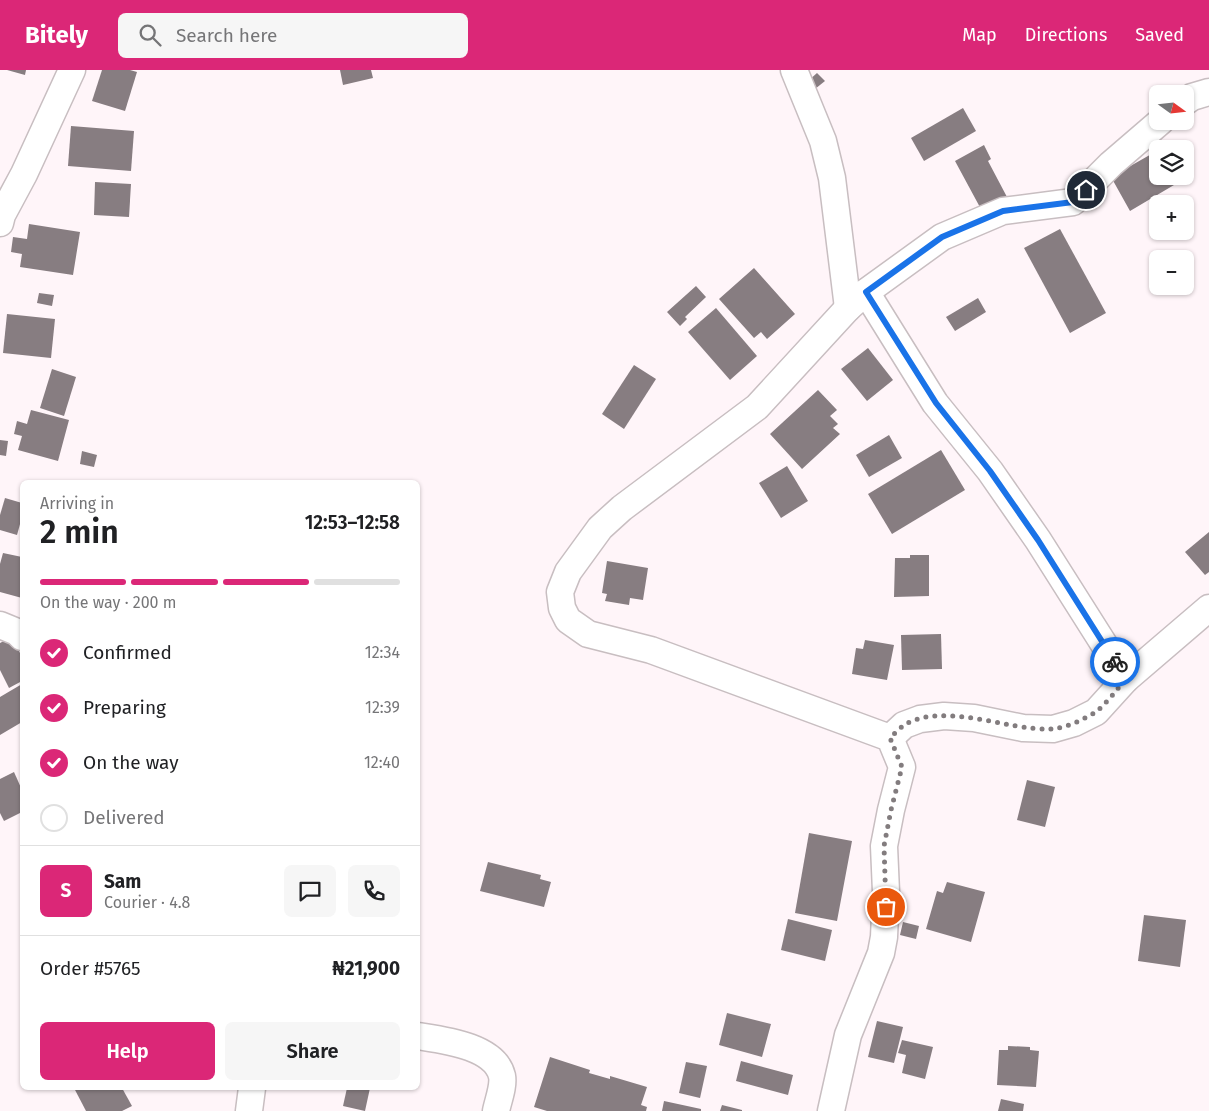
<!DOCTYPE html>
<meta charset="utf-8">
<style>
:root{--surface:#fff;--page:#f6f6f6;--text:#202124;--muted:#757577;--line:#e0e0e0;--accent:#db2777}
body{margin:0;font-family:"Fira Sans",sans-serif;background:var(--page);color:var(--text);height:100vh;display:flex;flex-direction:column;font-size:19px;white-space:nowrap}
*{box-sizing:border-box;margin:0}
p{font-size:16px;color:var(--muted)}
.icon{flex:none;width:28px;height:28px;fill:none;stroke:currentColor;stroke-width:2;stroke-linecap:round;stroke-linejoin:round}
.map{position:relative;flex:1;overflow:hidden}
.panel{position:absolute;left:20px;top:410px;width:400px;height:610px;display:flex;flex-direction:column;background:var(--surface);border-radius:8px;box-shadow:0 1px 4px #0004}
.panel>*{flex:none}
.needle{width:32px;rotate:105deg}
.controls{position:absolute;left:1149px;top:15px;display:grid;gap:10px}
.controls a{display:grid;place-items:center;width:45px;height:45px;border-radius:8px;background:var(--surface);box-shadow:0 1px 4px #0004;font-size:25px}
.pin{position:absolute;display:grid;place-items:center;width:42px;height:42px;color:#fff;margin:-21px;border:2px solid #fff;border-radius:50%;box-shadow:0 1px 5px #0007}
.courier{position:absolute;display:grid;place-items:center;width:50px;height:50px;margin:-25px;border:4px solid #1a73e8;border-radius:50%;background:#fff;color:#222;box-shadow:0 1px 6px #0007}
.summary em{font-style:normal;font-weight:600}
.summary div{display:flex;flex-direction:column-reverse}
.summary{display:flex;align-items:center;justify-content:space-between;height:85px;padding:0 20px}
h1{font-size:32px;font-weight:600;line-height:38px}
.bar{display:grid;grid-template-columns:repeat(4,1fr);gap:8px 5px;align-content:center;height:60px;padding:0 20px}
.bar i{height:6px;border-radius:4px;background:var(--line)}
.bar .active{background:var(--accent)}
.bar p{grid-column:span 4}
.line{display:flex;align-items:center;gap:12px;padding:0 20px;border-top:1px solid var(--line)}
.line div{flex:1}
.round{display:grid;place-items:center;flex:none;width:52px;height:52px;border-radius:8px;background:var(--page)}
ol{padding:0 20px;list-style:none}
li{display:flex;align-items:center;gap:15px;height:55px}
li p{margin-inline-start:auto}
li .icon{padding:5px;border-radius:50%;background:var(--accent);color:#fff;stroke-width:4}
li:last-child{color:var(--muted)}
li i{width:28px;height:28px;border:2px solid var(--line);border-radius:50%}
.primary-button{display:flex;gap:10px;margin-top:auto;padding:10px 20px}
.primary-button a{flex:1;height:58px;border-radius:8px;background:var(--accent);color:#fff;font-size:20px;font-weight:600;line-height:58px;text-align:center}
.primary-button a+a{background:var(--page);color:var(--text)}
header{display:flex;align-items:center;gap:30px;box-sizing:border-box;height:70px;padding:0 25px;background:var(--accent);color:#fff}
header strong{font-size:24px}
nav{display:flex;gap:28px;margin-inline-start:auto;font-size:18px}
.search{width:350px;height:45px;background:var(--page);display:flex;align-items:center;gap:12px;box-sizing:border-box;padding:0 18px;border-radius:8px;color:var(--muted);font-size:19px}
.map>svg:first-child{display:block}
</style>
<header>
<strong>Bitely</strong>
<div class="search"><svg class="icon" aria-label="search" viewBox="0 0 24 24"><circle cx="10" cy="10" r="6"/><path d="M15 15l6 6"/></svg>Search here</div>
<nav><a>Map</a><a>Directions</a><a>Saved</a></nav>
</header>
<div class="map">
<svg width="1209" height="1041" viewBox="0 0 1209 1041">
<rect width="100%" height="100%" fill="#fff5f9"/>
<g fill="#877d81">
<path d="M7,0H26L25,5Z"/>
<path d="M102,0H130L137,2L125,41L92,31Z"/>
<path d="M340,0H371L373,8L343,15Z"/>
<path d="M817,3L825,11L815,19L808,11Z"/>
<path d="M963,38L976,61L924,91L911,68Z"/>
<path d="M71,56L134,61L131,101L68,96Z"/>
<path d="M984,75L991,89L988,91L1007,127L982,141L955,91Z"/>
<path d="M1155,82L1158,86V106H1169L1174,115L1130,141L1111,107Z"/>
<path d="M95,112L131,114L129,147L94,145Z"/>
<path d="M29,154L80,162L73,205L20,197L22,184L11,182L13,167L27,169Z"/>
<path d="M1060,159L1106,243L1070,263L1024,178Z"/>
<path d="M754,198L795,244L767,269L761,262L754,268L719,229Z"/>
<path d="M696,216L706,227L685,247L687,249L680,256L667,242Z"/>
<path d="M39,223L54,225L52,236L37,233Z"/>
<path d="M978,228L986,242L955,261L946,247Z"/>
<path d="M716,238L757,286L730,310L688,262Z"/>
<path d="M7,244L55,249L51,288L3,283Z"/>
<path d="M868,278L893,310L867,331L841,299Z"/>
<path d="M634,295L656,309L624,359L602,344Z"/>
<path d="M52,299L76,307L64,346L40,338Z"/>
<path d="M818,320L837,340L830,346L838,354L833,358L840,364L802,399L770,364Z"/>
<path d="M31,340L69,350L58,391L18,380L22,366L14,364L17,351L27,354Z"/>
<path d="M889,365L902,388L869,407L856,385Z"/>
<path d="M0,370L8,371L6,386L0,385Z"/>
<path d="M941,380L965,420L892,464L868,424Z"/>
<path d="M82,381L97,385L94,397L80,394Z"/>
<path d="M787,396L808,431L781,448L759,413Z"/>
<path d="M5,428L22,433V447L17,465L0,460V445Z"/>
<path d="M1209,462V502L1205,505L1185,482Z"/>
<path d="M3,483L22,487V528L0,522V494Z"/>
<path d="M910,485H929V526L894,527L895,488H910Z"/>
<path d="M607,491L648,498L643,530L630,528L629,535L605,531L607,524L602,523Z"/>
<path d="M941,564L942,599L902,600L901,565Z"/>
<path d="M12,567L22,587V611L9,618L0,600V573Z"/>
<path d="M865,570L894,575L887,610L852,604L856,578L863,579Z"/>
<path d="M22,614V652L0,665V627Z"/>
<path d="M14,702L22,720V742L4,751L0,743V709Z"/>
<path d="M1027,710L1055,717L1045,757L1017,750Z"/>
<path d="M809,763L852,771L837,851L795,843Z"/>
<path d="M488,792L541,805L540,809L551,812L544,837L480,821Z"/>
<path d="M947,812L985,822L971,872L926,859L937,821L943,823Z"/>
<path d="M1144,845L1186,850L1180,897L1138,891Z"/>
<path d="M788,849L832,860L825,891L781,880Z"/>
<path d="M903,852L919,856L916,869L900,865Z"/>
<path d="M727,943L771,954L762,987L719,975Z"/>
<path d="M877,951L903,957L894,993L868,987Z"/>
<path d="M902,970L933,977L925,1009L902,1003L906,985L898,983Z"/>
<path d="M1008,976L1030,977V980L1039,981L1036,1017L997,1015L999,980H1008Z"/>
<path d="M550,987L590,1000L589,1003L610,1009V1006L647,1017L641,1035L647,1037L646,1041H547L534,1037Z"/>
<path d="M741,991L793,1005L788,1025L736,1011Z"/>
<path d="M686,992L707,996L700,1028L679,1023Z"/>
<path d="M74,1018H122L132,1036L122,1041H86Z"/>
<path d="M347,1018H370L365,1041L343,1036Z"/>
<path d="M1001,1029L1024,1034L1023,1041H998Z"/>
<path d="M664,1031L701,1039V1041H662Z"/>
<path d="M722,1035L742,1040V1041H720Z"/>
</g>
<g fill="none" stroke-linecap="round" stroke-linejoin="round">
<defs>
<g id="minor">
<path d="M794,0L823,71L832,108L848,238"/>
<path d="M1185,32L1192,27L1209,22"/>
<path d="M0,153L2,145L24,104L72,0"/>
<path d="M866,222L935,333L990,401L1038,470L1126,609"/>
<path d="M0,555L17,562L22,567"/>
<path d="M890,668L904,655L920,649L944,646L974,648L1023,658L1053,659L1074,653L1096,642L1126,609L1209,538"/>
<path d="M418,966C443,970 495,976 502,1006C504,1016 498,1031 496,1041"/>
<path d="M249,1041L252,1018"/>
<path d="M831,1041L848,965L881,883L884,867L886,822L884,776L891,740L902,697L890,668L651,580L588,564L568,550L562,538L560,522L568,502L600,458L622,438L757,337L848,238L866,222L942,167L1003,141L1073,132L1111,94L1161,51"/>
</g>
</defs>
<use href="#minor" stroke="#c8bec1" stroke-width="29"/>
<use href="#minor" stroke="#fff" stroke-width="26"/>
</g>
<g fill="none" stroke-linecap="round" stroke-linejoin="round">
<path stroke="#827c7e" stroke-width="5" stroke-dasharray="0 9" d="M886,837L884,776L891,740L902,697L890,668C894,664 899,659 904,655C944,631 1008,661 1052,659C1066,658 1082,650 1094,643C1105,636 1117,619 1126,609L1115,592"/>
<path stroke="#1a73e8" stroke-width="6" d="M1086,120L1073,132L1003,141L942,167L866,222L936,333L990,401L1038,470L1115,592"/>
</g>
</svg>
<div class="controls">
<a><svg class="needle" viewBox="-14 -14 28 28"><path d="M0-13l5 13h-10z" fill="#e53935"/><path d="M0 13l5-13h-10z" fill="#757577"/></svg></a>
<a><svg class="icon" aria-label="layers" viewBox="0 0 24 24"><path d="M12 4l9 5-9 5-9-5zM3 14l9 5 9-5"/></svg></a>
<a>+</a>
<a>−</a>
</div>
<div class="pin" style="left:886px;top:837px;background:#ea580c"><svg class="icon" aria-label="bag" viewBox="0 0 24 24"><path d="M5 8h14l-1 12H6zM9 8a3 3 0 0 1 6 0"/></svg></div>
<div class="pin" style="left:1086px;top:120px;background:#1f2937"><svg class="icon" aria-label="home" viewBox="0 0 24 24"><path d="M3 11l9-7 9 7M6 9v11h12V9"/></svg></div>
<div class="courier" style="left:1115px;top:592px"><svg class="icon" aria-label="bike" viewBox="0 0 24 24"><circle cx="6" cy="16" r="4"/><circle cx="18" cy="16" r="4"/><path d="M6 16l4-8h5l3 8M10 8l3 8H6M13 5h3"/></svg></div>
<section class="panel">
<div class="summary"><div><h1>2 min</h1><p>Arriving in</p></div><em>12:53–12:58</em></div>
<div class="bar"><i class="active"></i><i class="active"></i><i class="active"></i><i></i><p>On the way · 200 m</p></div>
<ol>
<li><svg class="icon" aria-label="check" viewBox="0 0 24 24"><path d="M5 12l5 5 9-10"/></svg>Confirmed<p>12:34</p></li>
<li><svg class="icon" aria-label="check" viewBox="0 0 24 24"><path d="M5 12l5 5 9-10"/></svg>Preparing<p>12:39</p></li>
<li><svg class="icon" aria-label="check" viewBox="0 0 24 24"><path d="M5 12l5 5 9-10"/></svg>On the way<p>12:40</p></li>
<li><i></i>Delivered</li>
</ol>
<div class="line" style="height:90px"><b class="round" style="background:var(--accent);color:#fff">S</b><div><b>Sam</b><p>Courier · 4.8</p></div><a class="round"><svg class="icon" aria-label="chat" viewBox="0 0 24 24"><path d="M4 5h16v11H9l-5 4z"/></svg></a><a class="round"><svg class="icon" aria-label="phone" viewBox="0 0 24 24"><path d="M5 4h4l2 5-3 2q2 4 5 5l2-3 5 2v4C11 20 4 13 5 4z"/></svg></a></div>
<div class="line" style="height:65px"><div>Order #5765</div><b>₦21,900</b></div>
<div class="primary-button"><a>Help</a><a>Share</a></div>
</section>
</div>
